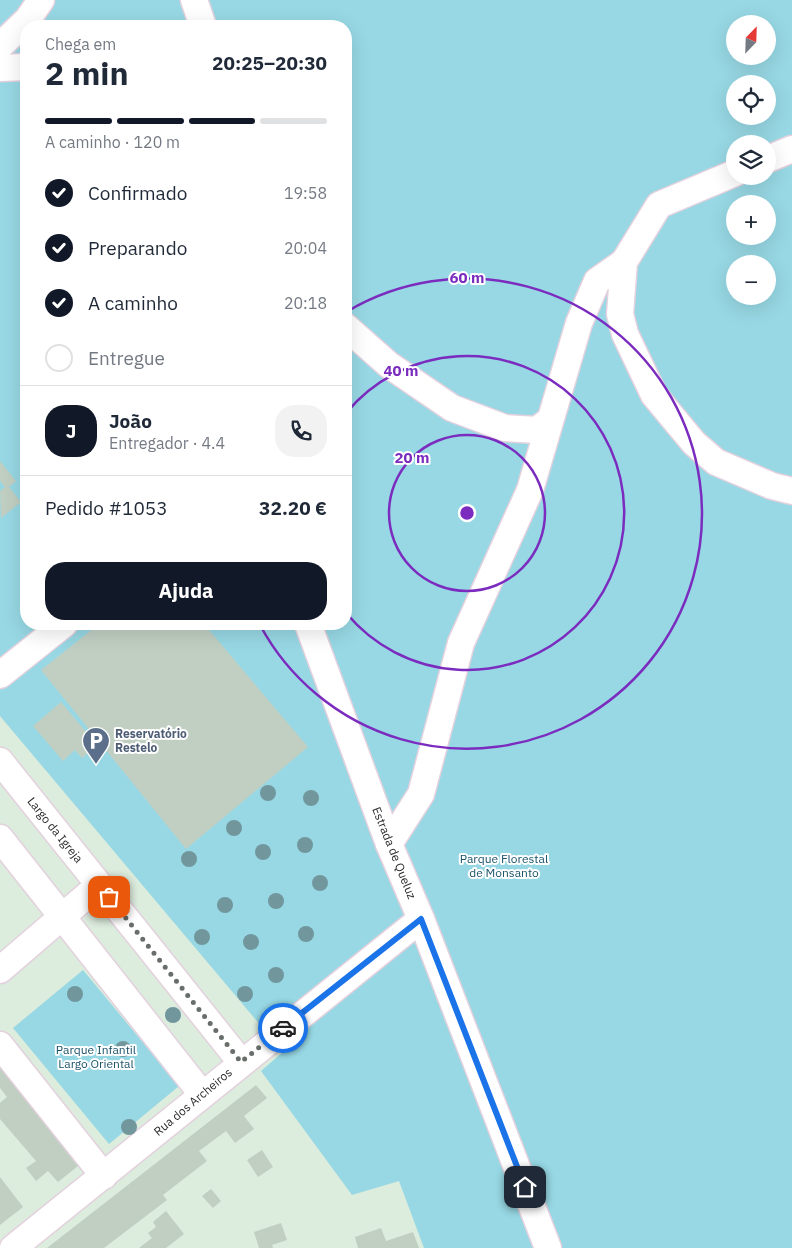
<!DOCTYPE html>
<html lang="pt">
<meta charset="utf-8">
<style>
:root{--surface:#fff;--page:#f2f2f3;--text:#1f2937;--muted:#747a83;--line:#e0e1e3;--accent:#111827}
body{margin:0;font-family:"IBM Plex Sans",sans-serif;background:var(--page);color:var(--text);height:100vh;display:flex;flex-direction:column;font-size:19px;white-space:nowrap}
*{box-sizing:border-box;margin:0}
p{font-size:16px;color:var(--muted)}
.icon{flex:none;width:28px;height:28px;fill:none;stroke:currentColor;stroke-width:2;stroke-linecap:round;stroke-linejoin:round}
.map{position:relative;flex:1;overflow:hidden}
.sheet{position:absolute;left:20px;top:20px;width:332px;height:610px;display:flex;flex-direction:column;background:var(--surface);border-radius:20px;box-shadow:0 5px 20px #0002}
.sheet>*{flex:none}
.needle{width:32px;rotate:23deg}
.controls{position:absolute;left:726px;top:15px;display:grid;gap:10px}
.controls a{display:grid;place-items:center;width:50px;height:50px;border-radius:50%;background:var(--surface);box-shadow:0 5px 20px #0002;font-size:25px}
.pin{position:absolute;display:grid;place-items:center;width:42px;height:42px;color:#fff;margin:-21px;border-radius:10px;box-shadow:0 2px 8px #0006}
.courier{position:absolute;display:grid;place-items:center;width:50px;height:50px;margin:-25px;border:4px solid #1a73e8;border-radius:50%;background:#fff;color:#222;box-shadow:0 1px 6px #0007}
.headline em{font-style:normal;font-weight:800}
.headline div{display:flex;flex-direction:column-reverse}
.headline{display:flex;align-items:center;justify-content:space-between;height:85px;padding:0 25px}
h1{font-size:32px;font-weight:800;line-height:38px}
.bar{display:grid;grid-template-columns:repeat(4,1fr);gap:8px 5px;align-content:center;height:60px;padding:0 25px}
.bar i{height:6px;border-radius:4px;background:var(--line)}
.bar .active{background:var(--accent)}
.bar p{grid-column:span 4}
.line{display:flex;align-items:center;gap:12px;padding:0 25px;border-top:1px solid var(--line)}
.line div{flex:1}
.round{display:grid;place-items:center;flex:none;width:52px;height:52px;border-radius:20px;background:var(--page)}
ol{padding:0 25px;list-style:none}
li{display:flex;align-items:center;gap:15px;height:55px}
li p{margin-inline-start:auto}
li .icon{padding:5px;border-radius:50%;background:var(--accent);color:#fff;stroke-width:4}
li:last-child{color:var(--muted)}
li i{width:28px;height:28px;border:2px solid var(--line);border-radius:50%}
.action{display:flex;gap:10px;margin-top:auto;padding:10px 25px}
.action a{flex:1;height:58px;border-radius:20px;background:var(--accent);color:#fff;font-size:20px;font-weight:800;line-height:58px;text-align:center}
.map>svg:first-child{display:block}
</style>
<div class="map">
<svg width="792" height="1248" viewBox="0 0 792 1248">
<rect width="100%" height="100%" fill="#dcecdd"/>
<g fill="#97d8e4" fill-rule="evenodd">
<path d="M0,0H792V1248H424L399,1181L352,1195L261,1071L283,1052L0,716V673L61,624H346V26H26V624H48L0,660ZM735,24H768V56H735ZM735,84H768V116H735ZM735,144H768V176H735ZM735,204H768V236H735ZM735,264H768V296H735Z"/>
<path d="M83,970L179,1086L109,1144L13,1028Z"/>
</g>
<g fill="#c1cfc3">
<path d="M0,461L16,481L9,487L21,502L1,518L0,491L5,487L0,481Z"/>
<path d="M99,624H204L308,747L186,849L41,670Z"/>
<path d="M61,702L92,739L88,743L93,749L82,758L75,750L63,761L33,726Z"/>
<path d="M0,1063L83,1162L58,1182L48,1171L36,1181L26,1168L36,1161L0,1119V1103L7,1097L0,1088Z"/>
<path d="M256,1085L267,1098L244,1116L254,1129L235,1143L226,1131L199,1151L207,1161L163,1195L167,1200L104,1248H47Z"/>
<path d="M262,1150L273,1167L258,1177L247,1160Z"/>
<path d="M0,1177L23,1207L0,1225Z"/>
<path d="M211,1189L221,1201L213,1208L202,1196Z"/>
<path d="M166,1211L184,1234L166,1248H139L152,1238L148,1233L156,1227L153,1222Z"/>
<path d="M281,1223L287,1240L272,1245L273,1248H259L254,1232Z"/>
<path d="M381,1228L386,1241L413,1232L419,1248H358L355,1237Z"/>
</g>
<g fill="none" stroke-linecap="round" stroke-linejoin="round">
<defs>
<g id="minor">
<path d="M194,0L203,26"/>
<path d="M0,46L28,19L41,0"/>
<path d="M0,68L26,67"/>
<path d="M768,159L792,149"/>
<path d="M735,173L659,205L624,262L620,314L625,334L654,395L694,443L716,462L772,486L792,491"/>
<path d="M346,327L389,365L452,408L505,428L537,430L550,420"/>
<path d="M308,624L389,844L421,919L548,1248"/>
<path d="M0,675L64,624"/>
<path d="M0,761L241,1062"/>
<path d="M0,838L202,1094"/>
<path d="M389,844L421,794L461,643L530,490L579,323L597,281L624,262"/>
<path d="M0,970L99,885"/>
<path d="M0,1045L104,1176"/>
<path d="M13,1248L421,919"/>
</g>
</defs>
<use href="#minor" stroke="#e3d1de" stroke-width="29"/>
<use href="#minor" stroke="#fff" stroke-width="26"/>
</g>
<g fill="#71979d">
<circle cx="268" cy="793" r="8"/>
<circle cx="311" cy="798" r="8"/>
<circle cx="234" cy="828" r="8"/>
<circle cx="305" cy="845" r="8"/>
<circle cx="263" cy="852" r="8"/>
<circle cx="189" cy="859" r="8"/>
<circle cx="320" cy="883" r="8"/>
<circle cx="276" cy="901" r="8"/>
<circle cx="225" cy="905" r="8"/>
<circle cx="306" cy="934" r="8"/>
<circle cx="202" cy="937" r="8"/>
<circle cx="251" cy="942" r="8"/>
<circle cx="276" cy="975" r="8"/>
<circle cx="75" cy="994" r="8"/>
<circle cx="245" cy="994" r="8"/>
<circle cx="173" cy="1015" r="8"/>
<circle cx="123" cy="1049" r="8"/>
<circle cx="129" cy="1127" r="8"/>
</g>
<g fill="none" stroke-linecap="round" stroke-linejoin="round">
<path stroke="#686e69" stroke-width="5" stroke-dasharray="0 9" d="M109,897L241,1062L283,1028"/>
<path stroke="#1a73e8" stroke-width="6" d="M283,1028L421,919L525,1187"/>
</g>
<g fill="none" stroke="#7b2cbf" stroke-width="2.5">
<circle cx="467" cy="513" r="78"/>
<path d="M347 412A157 157 0 1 1 347 614"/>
<path d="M348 311A235 235 0 1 1 260 625"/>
</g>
<defs>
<symbol id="parking-pin" viewBox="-11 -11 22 30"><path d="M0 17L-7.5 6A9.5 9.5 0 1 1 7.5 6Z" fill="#5c6f8a" stroke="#fff"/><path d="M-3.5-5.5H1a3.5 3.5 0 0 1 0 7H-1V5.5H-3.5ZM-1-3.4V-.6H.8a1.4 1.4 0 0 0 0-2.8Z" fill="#fff"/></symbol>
</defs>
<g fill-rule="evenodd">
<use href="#parking-pin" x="80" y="725" width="32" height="43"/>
</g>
<g text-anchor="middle" stroke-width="4" stroke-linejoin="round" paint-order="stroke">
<g font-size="12" font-weight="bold" fill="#4e5e75" stroke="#fff" text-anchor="start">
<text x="115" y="738">Reservatório<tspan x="115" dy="14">Restelo</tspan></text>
</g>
<g font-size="12" fill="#2a2a2a" stroke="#fff">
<text transform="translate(55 830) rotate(51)" y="4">Largo da Igreja</text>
<text transform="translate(394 853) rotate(68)" y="4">Estrada de Queluz</text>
<text transform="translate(193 1102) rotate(-40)" y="4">Rua dos Archeiros</text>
</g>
<g font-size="12" fill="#195168" stroke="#fff">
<text x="504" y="863">Parque Florestal<tspan x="504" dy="14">de Monsanto</tspan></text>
<text x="96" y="1054">Parque Infantil<tspan x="96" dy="14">Largo Oriental</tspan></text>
</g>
</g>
<circle cx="467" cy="513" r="8" fill="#7b2cbf" stroke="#fff" stroke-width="2.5"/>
<g font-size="15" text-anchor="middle" font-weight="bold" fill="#7b2cbf" stroke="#fff" stroke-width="4" stroke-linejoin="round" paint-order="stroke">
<text x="467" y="283">60 m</text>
<text x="401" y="376">40 m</text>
<text x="412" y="463">20 m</text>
</g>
</svg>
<div class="controls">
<a><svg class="needle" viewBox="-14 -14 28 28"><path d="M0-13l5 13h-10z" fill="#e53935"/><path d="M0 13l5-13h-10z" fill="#747a83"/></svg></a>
<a><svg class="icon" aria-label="locate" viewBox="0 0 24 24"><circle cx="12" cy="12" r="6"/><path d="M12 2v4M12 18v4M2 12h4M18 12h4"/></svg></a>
<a><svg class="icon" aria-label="layers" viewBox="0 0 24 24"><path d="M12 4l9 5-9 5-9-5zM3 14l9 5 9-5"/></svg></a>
<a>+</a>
<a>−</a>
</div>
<div class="pin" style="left:109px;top:897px;background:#ea580c"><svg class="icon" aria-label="bag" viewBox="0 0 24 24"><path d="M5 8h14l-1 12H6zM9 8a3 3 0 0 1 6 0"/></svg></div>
<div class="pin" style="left:525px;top:1187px;background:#1f2937"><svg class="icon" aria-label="home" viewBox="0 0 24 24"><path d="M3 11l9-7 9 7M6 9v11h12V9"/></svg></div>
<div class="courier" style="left:283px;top:1028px"><svg class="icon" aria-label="car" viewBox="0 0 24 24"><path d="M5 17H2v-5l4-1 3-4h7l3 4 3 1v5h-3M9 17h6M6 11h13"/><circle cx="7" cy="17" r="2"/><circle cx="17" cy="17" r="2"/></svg></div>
<section class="sheet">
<div class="headline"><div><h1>2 min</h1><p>Chega em</p></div><em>20:25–20:30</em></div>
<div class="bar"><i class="active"></i><i class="active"></i><i class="active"></i><i></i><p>A caminho · 120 m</p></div>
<ol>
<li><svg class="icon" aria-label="check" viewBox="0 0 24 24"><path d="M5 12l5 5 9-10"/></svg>Confirmado<p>19:58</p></li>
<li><svg class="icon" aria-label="check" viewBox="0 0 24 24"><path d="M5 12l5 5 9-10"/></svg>Preparando<p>20:04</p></li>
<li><svg class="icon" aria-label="check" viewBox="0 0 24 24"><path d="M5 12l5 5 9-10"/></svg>A caminho<p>20:18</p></li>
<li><i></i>Entregue</li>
</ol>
<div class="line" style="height:90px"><b class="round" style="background:var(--accent);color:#fff">J</b><div><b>João</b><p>Entregador · 4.4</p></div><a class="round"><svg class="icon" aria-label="phone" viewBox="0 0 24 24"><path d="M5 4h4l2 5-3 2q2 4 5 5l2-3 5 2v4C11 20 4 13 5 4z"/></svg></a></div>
<div class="line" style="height:65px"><div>Pedido #1053</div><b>32.20 €</b></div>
<div class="action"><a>Ajuda</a></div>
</section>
</div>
